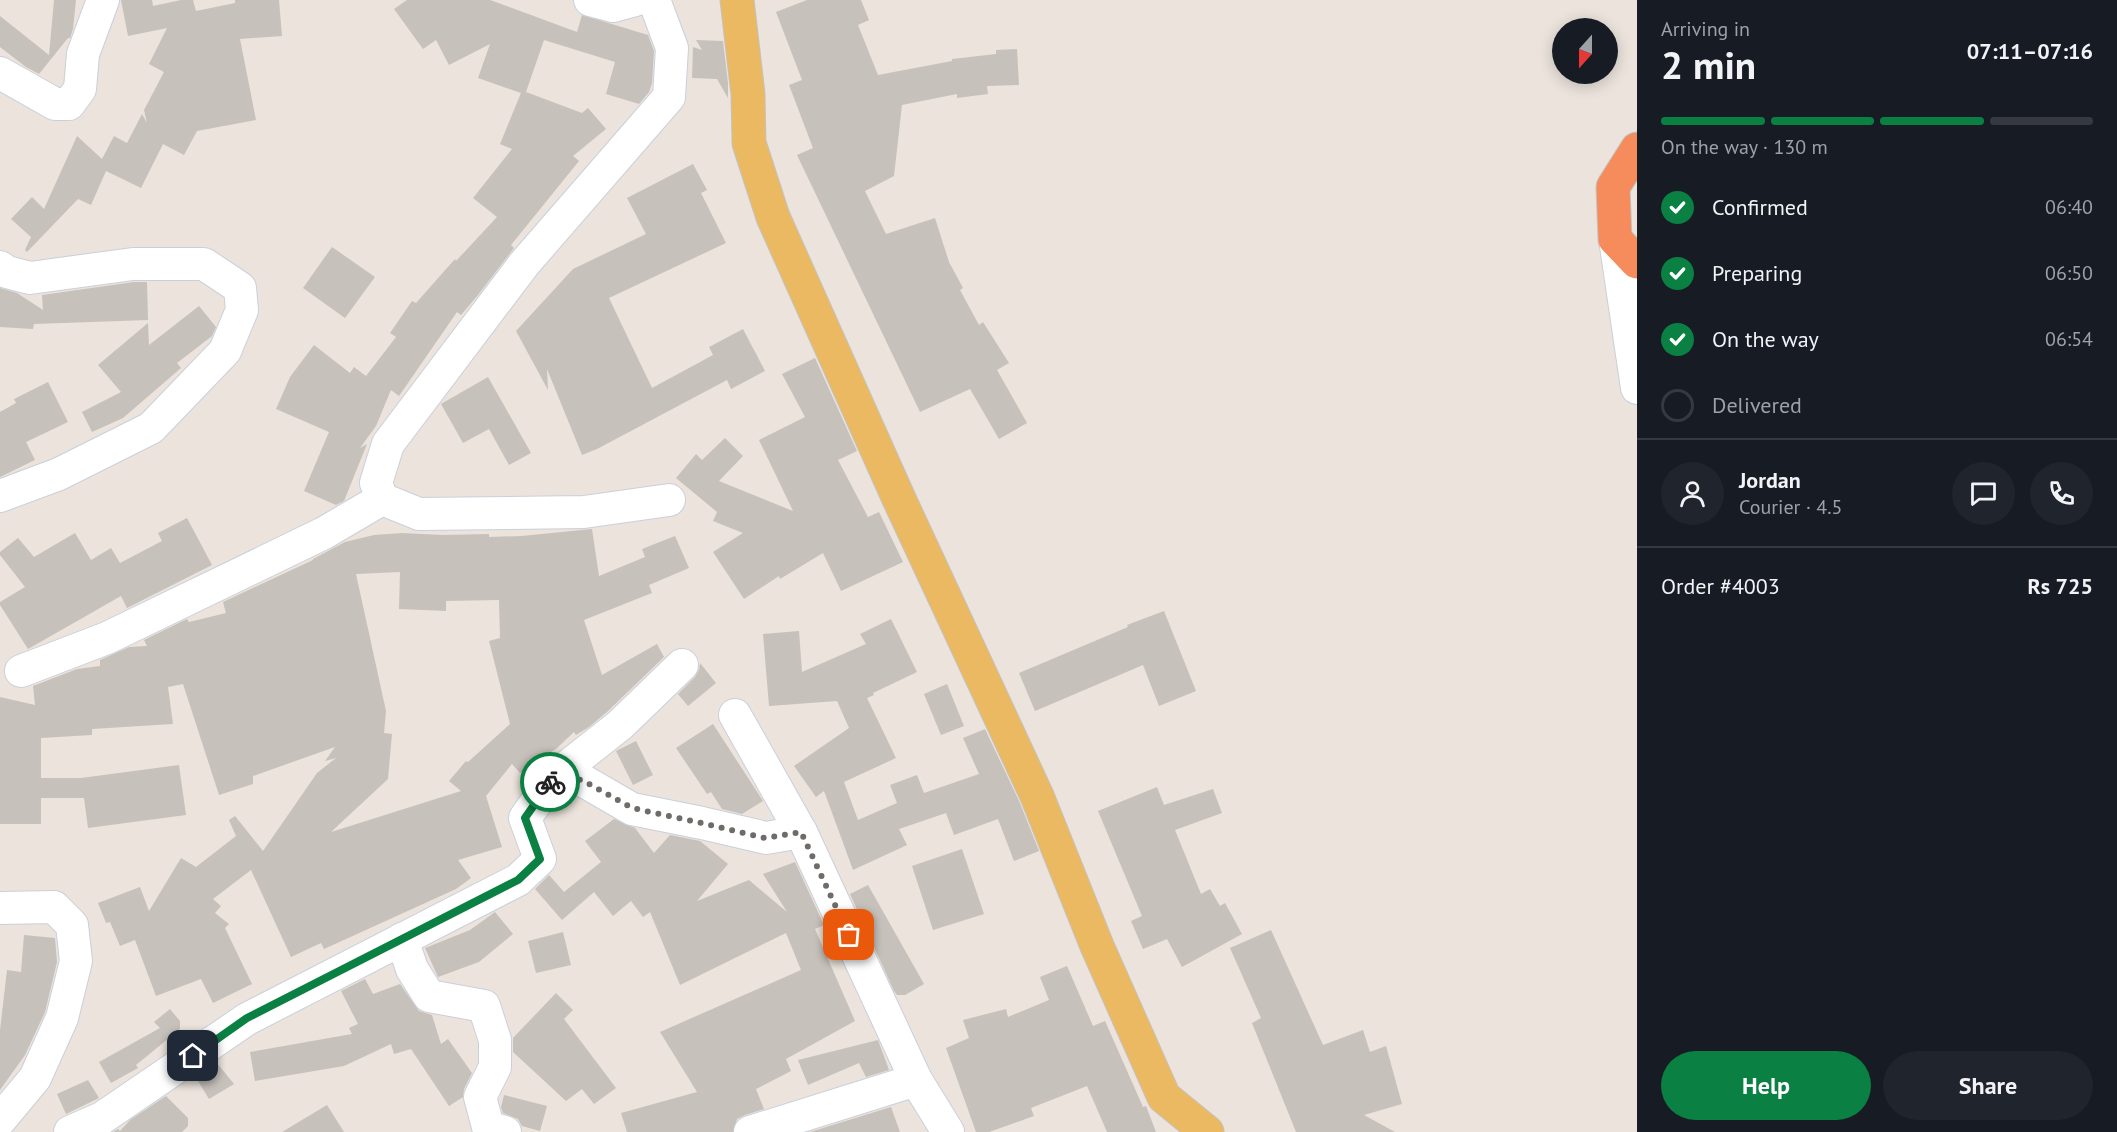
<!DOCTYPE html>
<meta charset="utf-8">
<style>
:root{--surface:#171b24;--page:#20242c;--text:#f1f3f6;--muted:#9ea1a6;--line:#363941;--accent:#0b8043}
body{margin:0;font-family:"PT Sans",sans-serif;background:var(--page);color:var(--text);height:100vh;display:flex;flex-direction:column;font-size:22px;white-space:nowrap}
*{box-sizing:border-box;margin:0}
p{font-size:20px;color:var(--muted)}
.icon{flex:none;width:33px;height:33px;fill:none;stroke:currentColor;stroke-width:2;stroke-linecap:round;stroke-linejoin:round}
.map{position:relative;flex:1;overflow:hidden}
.panel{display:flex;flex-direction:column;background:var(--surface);width:480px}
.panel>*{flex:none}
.needle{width:39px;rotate:201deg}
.controls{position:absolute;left:1552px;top:18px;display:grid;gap:12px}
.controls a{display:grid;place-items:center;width:66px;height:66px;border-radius:50%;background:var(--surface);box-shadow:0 3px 15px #0003;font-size:30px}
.pin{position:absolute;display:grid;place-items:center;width:51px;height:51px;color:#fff;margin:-26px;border-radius:12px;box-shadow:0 3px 9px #0006}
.courier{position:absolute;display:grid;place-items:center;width:60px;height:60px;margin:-30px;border:4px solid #0b8043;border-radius:50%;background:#fff;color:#222;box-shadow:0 2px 8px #0007}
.overview em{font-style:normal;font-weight:600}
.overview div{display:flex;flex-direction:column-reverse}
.overview{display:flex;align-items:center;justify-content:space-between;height:102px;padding:0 24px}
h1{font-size:39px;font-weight:600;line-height:45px}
.bar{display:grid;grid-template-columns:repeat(4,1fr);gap:9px 6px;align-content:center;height:72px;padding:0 24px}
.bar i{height:8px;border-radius:4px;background:var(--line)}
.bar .on{background:var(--accent)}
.bar p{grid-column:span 4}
.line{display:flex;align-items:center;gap:15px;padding:0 24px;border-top:2px solid var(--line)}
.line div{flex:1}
.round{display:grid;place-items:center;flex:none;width:63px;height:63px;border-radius:32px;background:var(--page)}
ol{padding:0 24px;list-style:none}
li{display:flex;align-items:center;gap:18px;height:66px}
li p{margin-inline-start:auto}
li .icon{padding:6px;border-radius:50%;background:var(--accent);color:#fff;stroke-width:4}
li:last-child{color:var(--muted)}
li i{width:33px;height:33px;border:3px solid var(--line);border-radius:50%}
.cta{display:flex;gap:12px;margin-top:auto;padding:12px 24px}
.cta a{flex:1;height:69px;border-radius:36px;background:var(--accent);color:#fff;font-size:24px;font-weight:600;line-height:69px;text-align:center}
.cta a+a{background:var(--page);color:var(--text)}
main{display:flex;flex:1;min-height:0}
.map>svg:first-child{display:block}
</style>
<main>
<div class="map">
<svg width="1637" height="1132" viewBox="0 0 1637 1132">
<rect width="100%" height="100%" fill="#ebe3dc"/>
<g fill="#c7c1bb" fill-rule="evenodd">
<path d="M54,0H76L73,29L70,38H68L39,74L26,67L0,47V16L49,55Z"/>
<path d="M121,0H152L153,6L181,0H193L196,11L235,3V0H279L282,36L240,39L256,120L197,131L184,155L163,144L141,188L106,171L91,205L78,199L27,252L25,250L31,237L11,219L32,197L44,209L77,136L102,159L114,136L127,143L142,114L147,123L144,110L164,72L149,64L167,28L128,36Z"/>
<path d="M407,0H490L577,32L582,15L648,35L654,51L652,83L649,92L639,104L606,94L615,62L544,40L526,92L582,113L588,108L606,129L573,156L579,161L511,245L514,248L478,295L461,315L457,312L399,396L391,390L376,426L360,448L367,444L344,501L336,505L304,491L329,432L276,409L290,377L314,345L350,373L354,367L366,376L396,337L390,333L412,301L416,303L455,259L456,261L497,217L473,198L512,149L500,144L521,93L478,78L490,44L449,65L436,40L423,49L394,9Z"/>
<path d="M807,0H861L869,20L858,25L878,75L952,61V59L996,54V50L1017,49L1019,85L987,86L988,94L957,98V94L902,105L894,176L865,191L886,234L935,218L949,262L963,288L960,290L979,325L983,322L1009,363L997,370L1027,423L999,439L970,389L920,412L797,155L813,148L789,85L802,80L776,12Z"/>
<path d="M696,40L723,41L728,83V98L717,79L692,78L693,47L702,50Z"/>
<path d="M693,164L707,190L701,193L726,243L609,298L652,388L713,355L709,347L743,329L765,371L731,389L727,380L597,449L582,455L547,369L548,390L516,331L573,269L646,234L627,198Z"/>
<path d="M332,247L375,277L345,318L303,288Z"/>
<path d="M134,282H147L148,320L34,324L33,329L0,327V288L17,293L43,310L42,295Z"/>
<path d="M199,306L216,327L212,336L177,363L181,368L123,418L92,432L82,412L121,392L98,365L148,323L149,345Z"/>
<path d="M815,358L857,451L838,460L868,517L879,512L903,562L841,591L823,553L780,579L779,576L744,599L713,552L743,533L713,521L717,512L676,478L696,454L702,460L725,438L743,456L719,481L793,511L759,440L805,417L782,374Z"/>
<path d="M488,377L531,453L509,465L489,429L463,443L441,404Z"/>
<path d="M48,382L68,422L26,442L35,460L0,477V412L16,403L14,399Z"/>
<path d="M187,518L212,565L127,608L121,596L28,649L0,605V602L25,587L0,555V552L18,538L34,557L75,533L91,560L111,548L120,563L162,541L158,533Z"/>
<path d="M592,529L599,576L645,557L642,549L675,536L689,568L649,585L652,593L584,620L602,675L657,644L664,657L608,711L589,727L576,735L574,732L557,748L520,773L512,764L486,796L502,847L458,860L471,878L456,889L324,949L321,943L291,957L251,870L213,899L221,906L215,913L229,924L225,928L252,984L213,1003L201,979L156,996L135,940L120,946L110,922L106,923L98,903L140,887L149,911L181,858L196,867L236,836L229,820L235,816L263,851L317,773L336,758L325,761L335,747L253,776V784L219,795L183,684L168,687L173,724L92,729V735L41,738V778H81L179,765L186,815L88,828L84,798H41V824H0V697L35,705L33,686L77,669L100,666V660L129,647L147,646L144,640L187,619L189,622L226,613L223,602L313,560V559L345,542L374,535L402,533L442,535L489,534V537L522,536ZM400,572L399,609L446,611V601L499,600L500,638L489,641L510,724L468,762L466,761L449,781L461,791L331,832L388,779L392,734L384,733L386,711L356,574Z"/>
<path d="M1164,611L1196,691L1159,706L1143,665L1035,711L1019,673L1128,627L1127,625Z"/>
<path d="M891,619L917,672L873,693L874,695L867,698L896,758L844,782L858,820L897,803L890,785L917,775L924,793L979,774L963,738L985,729L1020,803L1039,851L1014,861L998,819L954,835L946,813L899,829L907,845L853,870L824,791L816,797L794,766L849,728L837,701L769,706L763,634L799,631L802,672L866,644L860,634Z"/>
<path d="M700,663L716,683L688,706L678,694L695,677L699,670Z"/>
<path d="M947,684L964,726L941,735L924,694Z"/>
<path d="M713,724L763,801L742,814L722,809L711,792L707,794L676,748Z"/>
<path d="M636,741L653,775L633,785L616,751Z"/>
<path d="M1157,787L1164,805L1213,789L1222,813L1175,830L1201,894L1210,889L1220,906L1225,903L1242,934L1182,967L1167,939L1143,949L1131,921L1142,916L1098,811Z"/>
<path d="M614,819L635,828L654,853L670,835L700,841L728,864L697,901L749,880L787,912L763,874L795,862L824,925L815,929L855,1021L786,1059L791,1071L756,1089L764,1109L745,1115L737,1119L733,1132H627L621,1113L697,1092L660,1032L801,970L786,933L680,985L650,912L643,917L631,901L613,916L594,892L562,920L535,889L549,875L564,892L601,862L585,841Z"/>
<path d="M962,849L984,914L933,930L912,866Z"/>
<path d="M868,885L924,984L905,995H897L894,991L850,894Z"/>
<path d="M495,912L513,934L479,962L438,977L425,948L470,930Z"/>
<path d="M1271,930L1323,1045L1363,1030L1370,1052L1386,1046L1402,1104L1364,1115L1395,1132H1296L1252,1023L1261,1018L1230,948Z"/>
<path d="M563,932L571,965L536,973L528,941Z"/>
<path d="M24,935L55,938L57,962L45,1012L25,1055L0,1090V1030L7,970L21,972Z"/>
<path d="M1067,966L1093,1026L1105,1021L1143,1107L1146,1106L1156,1132H1107L1087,1086L1031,1108L1034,1116L989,1132H976L946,1048L969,1038L963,1020L1006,1009L1008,1017L1049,1000L1040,977Z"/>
<path d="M365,979L373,994L400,984L419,1011L432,1015L441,1044L448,1039L472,1073L464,1089L463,1097L449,1106L411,1049L394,1054L391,1044L344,1066L255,1081L250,1052L352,1034L349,1028L358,1024L341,991Z"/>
<path d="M556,993L573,1010L564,1019L616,1088L594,1104L582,1089L566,1101L513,1052V1038Z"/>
<path d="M170,1009L180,1021V1029L136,1065L138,1068L111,1083L99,1062L160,1028L154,1022Z"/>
<path d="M878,1040L889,1070L866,1077L859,1063L808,1085L798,1060Z"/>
<path d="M216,1062L234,1084L209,1099L195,1076Z"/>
<path d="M88,1080L99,1098L66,1114L57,1094Z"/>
<path d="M504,1095L547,1106L540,1131L522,1126L518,1119L503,1113L501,1107Z"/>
<path d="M166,1096L188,1118V1126L182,1132H113L118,1129L120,1131L130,1120Z"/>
<path d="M327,1105L344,1132H282Z"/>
<path d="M891,1107L900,1132H810Z"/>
</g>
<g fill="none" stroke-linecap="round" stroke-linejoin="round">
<defs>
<g id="street">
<path d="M590,0L613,6L635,0"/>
<path d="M654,0L672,48L669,97L524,264L388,444L376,483L382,499L419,514L584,512L669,500"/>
<path d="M0,73L55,104H69L80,89L83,54L103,0"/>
<path d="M1615,239L1637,388"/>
<path d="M0,267L7,272L30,278L133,264H204L240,288L242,310L225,351L151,428L59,474L0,496"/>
<path d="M21,671L107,638L324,533L382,499"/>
<path d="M735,715L801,832L916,1080L948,1132"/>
<path d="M554,777L620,725L682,665"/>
<path d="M0,908L54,907L72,925L76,961L62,1018L35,1078L0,1120"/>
<path d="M402,939L412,969L429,996L484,1006L495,1040V1067L480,1097L488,1127L505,1132"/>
<path d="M70,1132L102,1118L247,1019L518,880L540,859L525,818L554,777L582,780L632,809L702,823L766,838L801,832"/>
<path d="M750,1132L916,1080"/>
</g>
<path id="primary" d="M737,0L748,94L749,143L773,217L899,499L1037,796L1097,946L1164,1097L1207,1132"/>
<path id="highway" d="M1637,149L1613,187L1615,239L1637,262"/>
</defs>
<use href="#street" stroke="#cad0db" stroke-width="34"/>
<use href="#primary" stroke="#c3c3c3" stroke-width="35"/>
<use href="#highway" stroke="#c3c3c3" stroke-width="35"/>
<use href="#street" stroke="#fff" stroke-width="32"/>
<use href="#primary" stroke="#eab962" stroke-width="33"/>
<use href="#highway" stroke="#f68b5c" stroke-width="33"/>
</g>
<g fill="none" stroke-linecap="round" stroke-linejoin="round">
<path stroke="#6e6b68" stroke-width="6" stroke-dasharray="0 10.8" d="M550,782L554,777L582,780L632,808L702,823L765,838L801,832L849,935"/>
<path stroke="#0b8043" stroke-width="8" d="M193,1056L247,1018L518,880L540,859L525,818L550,782"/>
</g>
</svg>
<div class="controls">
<a><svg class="needle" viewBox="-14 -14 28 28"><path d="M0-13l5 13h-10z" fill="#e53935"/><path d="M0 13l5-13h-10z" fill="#9ea1a6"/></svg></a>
</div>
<div class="pin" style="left:849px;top:935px;background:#ea580c"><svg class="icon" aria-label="bag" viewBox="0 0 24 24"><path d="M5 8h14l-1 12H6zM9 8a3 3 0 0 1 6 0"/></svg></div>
<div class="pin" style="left:193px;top:1056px;background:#1f2937"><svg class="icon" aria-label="home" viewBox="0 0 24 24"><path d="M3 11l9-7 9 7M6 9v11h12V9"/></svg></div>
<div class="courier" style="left:550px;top:782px"><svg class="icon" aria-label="bike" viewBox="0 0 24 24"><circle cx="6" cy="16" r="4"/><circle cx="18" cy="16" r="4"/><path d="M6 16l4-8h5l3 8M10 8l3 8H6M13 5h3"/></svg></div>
</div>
<section class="panel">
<div class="overview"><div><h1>2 min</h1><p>Arriving in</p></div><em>07:11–07:16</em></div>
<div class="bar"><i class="on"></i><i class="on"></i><i class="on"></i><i></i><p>On the way · 130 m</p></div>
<ol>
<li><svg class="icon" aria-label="check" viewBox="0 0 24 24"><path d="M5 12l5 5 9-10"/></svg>Confirmed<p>06:40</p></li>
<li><svg class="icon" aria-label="check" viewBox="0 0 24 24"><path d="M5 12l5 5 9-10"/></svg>Preparing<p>06:50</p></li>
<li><svg class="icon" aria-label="check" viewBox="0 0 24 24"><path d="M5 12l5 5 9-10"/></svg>On the way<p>06:54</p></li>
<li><i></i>Delivered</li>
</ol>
<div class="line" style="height:108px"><a class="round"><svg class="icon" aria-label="person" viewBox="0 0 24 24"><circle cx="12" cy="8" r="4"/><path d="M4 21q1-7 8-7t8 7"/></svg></a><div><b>Jordan</b><p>Courier · 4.5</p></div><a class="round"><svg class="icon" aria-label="chat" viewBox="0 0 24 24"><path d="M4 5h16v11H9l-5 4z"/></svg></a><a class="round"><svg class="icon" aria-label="phone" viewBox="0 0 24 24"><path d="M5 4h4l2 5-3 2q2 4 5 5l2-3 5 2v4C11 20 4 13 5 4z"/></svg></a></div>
<div class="line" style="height:78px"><div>Order #4003</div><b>Rs 725</b></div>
<div class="cta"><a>Help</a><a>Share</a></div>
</section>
</main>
